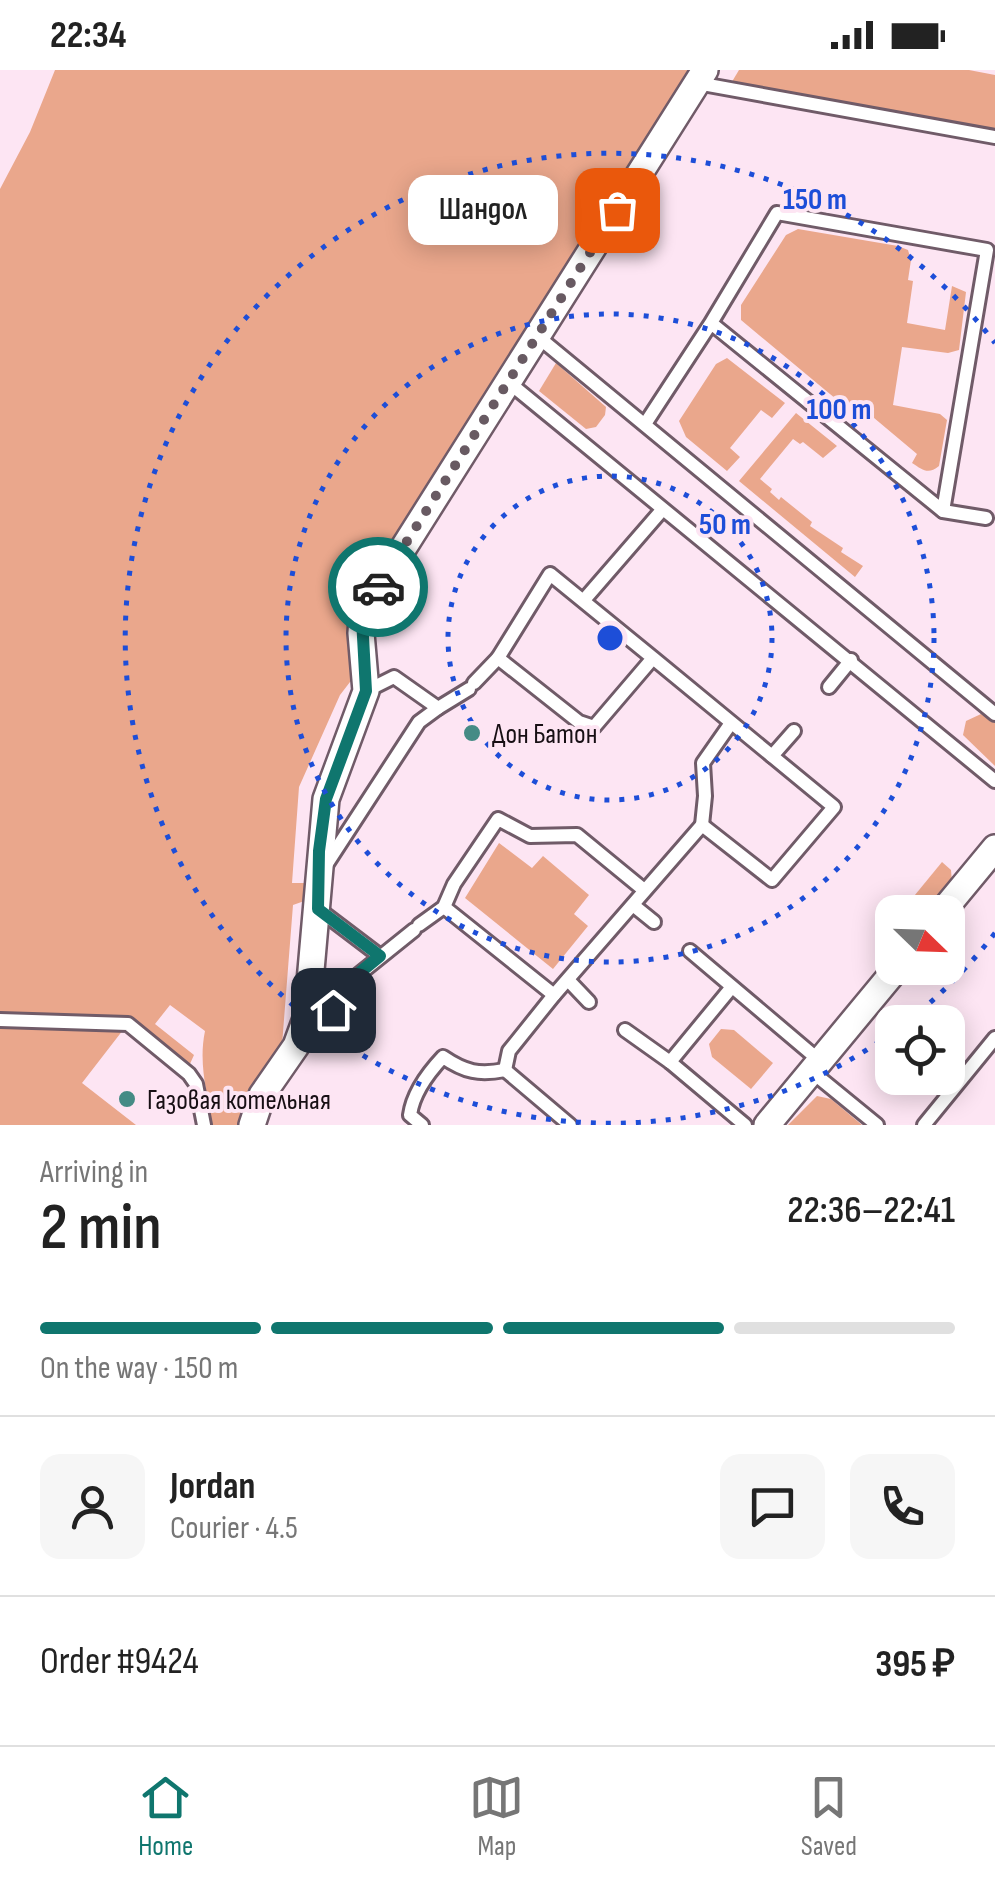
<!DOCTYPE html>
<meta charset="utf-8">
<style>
:root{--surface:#fff;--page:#f6f6f6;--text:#222;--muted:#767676;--line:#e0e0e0;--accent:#0f766e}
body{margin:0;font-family:"Sofia Sans Condensed",sans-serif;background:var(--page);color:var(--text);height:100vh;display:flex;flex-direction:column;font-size:38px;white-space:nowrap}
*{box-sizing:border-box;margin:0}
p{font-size:32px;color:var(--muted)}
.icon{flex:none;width:55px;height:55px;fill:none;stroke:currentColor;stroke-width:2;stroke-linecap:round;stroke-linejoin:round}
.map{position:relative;height:1055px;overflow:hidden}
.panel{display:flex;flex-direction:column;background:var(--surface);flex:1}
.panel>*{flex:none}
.needle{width:65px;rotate:113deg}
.tools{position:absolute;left:875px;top:825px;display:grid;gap:20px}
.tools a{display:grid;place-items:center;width:90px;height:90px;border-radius:20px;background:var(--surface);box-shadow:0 5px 25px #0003;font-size:50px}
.pin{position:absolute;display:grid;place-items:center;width:85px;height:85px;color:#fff;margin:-42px;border-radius:20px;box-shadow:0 5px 15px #0006}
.courier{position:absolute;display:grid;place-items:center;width:100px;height:100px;margin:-50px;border:8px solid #0f766e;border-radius:50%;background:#fff;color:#222;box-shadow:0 2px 12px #0007}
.bubble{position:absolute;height:70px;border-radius:20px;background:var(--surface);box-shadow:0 5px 25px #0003;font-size:32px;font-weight:600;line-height:70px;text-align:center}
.head em{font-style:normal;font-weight:600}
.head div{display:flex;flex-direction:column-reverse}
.head{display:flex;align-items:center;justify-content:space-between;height:170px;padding:0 40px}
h1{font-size:65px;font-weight:600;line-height:75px}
.bar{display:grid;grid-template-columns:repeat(4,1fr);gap:15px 10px;align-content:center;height:120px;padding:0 40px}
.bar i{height:12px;border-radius:8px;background:var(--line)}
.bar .current{background:var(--accent)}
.bar p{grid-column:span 4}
.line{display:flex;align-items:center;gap:25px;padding:0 40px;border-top:2px solid var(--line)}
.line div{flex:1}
.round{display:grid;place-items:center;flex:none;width:105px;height:105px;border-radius:20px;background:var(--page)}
.status{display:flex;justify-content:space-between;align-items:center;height:70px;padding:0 50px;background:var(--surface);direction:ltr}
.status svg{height:28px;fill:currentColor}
.dock{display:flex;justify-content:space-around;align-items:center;height:140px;border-top:2px solid var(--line);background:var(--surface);font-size:28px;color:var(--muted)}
.dock a{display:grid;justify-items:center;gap:5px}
.dock .current{color:var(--accent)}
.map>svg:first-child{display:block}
</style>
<div class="status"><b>22:34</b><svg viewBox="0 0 49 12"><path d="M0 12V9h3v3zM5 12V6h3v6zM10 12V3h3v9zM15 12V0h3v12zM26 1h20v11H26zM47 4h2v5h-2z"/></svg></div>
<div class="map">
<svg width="995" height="1055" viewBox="0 0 995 1055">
<rect width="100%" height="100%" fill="#fde5f3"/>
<g fill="#eaa78c">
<path d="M55,0H694L349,544L360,612H350L340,625L299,717L292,813H307L310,829L293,835L282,975L245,1055H211C208,1022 198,995 205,961L170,935L155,954L194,985L189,996L133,949L0,944V119L30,62Z"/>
<path d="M739,0H969L995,5V61L730,15Z"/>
<path d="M798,159L898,176L908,180L911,190L908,210L913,211L907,253L945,260L952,216L966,222L959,280L948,283L902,277L893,335L940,344L947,350L939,396C928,405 923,400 912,393L917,384L855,332L848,339L741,250V235L786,165Z"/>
<path d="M727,288L785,333L772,348L761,340L730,378L740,387L727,401L686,367L679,351L716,294Z"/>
<path d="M556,293L606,337L605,345L596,357L586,359L539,321Z"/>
<path d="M796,343L837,376L823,388L803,372L800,374L793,369L760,409L772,419L770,422L779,430L781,427L812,452L810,456L843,478L841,482L863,496L855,507L739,411Z"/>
<path d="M981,644L995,653V696L963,665L966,651Z"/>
<path d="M499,773L532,798L543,786L589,825L574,844L588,856L553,899L465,828Z"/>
<path d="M942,792L951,800L952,812L926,842H901Z"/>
<path d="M0,955L123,960L82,1013L136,1055H0Z"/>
<path d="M721,959L734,960L773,993L751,1019L712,987L709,974Z"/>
<path d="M817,1026L831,1029L862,1055H788Z"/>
</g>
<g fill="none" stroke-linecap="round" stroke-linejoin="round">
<defs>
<g id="lane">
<path d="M697,13L995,67"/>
<path d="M537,266L995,644"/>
<path d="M507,311L995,711"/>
<path d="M645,354L711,253L943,441L987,180L777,143L711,253"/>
<path d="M943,441L986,448"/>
<path d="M584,530L662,440"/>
<path d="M474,613L498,588"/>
<path d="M829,617L851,590"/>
<path d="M438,638L469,619"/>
<path d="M772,686L794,661"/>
<path d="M702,755L705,726L703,693L731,653"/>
<path d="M326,795L419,652L438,638L394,607L366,621"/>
<path d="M633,835L654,852"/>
<path d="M444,837L554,925"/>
<path d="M318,839L380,886"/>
<path d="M419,855L444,837L454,814L498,749L530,766L577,765L644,820"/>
<path d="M690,881L820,991"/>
<path d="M569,911L589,932"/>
<path d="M307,946L333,940L358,905L414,860"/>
<path d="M0,950L128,954L189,1004L196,1014L204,1055"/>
<path d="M625,960L670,992L745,1055"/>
<path d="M670,992L731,918"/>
<path d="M505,1000L509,981L554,925L702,755L772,810L834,737L653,588L594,657L579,652L498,588L550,504L653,588"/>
<path d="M505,1000L570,1055"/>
<path d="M811,1001L877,1055"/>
<path d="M422,1055L410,1045C413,1023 428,1003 443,987C465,1002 479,1005 505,1000"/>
<path d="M924,1055L995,968"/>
</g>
<g id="street">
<path d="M942,842L995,778"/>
<path d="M252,1055L262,1025L296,976L307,946L326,729L366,621L361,563L362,549L368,534L705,0"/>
<path d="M767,1055L897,898"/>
</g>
</defs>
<use href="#lane" stroke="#705b68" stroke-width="18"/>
<use href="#street" stroke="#705b68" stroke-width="30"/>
<use href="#lane" stroke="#fff" stroke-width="12"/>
<use href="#street" stroke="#fff" stroke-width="25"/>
</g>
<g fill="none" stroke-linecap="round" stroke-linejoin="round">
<path stroke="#685a62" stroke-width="10" stroke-dasharray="0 18" d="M378,517L617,140"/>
<path stroke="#0f766e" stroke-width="12" d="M333,940L358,904L380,886L318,839L319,781L326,729L366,621L362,549L378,517"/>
</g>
<g fill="none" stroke="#1d4ed8" stroke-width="5" stroke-dasharray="5 10">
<circle cx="610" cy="568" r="162"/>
<circle cx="610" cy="568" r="324"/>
<path d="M995 863A485 485 0 0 1 909 950M892 963A485 485 0 1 1 995 273"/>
</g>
<g fill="#458b85" stroke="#fde5f3" stroke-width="4">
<circle cx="472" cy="663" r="10"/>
<circle cx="127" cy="1029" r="10"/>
</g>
<g text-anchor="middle" stroke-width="8" stroke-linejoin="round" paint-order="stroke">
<g font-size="28" fill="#170f14" stroke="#fde5f3" text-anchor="start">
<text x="492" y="673">Дон Батон</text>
<text x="147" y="1039">Газовая котельная</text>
</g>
</g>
<circle cx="610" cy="568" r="15" fill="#1d4ed8" stroke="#fde5f3" stroke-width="5"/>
<g font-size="30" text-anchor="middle" font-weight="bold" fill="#1d4ed8" stroke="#fde5f3" stroke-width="8" stroke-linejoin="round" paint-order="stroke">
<text x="815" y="139">150 m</text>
<text x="839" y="349">100 m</text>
<text x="725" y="464">50 m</text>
</g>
</svg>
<div class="tools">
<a><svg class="needle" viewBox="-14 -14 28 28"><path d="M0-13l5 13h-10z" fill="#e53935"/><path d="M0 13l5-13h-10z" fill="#767676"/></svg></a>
<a><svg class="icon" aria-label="locate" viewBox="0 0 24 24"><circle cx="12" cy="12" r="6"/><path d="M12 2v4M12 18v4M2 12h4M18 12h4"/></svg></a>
</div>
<div class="pin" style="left:617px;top:140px;background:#ea580c"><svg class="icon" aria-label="bag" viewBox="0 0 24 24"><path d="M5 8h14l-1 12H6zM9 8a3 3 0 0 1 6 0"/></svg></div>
<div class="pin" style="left:333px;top:940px;background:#1f2937"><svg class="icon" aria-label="home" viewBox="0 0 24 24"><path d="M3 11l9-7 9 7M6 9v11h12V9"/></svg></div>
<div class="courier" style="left:378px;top:517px"><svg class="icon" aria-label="car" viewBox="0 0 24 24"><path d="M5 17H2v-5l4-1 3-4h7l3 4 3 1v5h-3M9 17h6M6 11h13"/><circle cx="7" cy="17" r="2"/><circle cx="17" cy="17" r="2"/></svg></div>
<div class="bubble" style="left:408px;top:105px;width:150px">Шандол</div>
</div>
<section class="panel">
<div class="head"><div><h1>2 min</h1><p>Arriving in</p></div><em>22:36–22:41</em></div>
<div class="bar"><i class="current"></i><i class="current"></i><i class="current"></i><i></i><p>On the way · 150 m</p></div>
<div class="line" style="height:180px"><a class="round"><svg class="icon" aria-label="person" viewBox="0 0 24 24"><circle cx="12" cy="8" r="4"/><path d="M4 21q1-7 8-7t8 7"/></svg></a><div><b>Jordan</b><p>Courier · 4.5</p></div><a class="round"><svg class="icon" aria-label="chat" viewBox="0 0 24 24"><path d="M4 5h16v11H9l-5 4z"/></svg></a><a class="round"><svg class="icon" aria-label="phone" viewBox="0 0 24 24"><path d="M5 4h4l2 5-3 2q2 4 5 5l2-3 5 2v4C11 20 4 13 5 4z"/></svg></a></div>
<div class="line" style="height:130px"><div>Order #9424</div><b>395 ₽</b></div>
</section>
<nav class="dock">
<a class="current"><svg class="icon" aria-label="home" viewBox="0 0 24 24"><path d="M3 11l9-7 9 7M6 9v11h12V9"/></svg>Home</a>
<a><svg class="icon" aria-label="map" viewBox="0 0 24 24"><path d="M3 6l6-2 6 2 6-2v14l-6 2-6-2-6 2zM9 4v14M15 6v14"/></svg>Map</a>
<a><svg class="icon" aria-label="saved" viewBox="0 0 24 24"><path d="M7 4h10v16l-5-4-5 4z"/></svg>Saved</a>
</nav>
